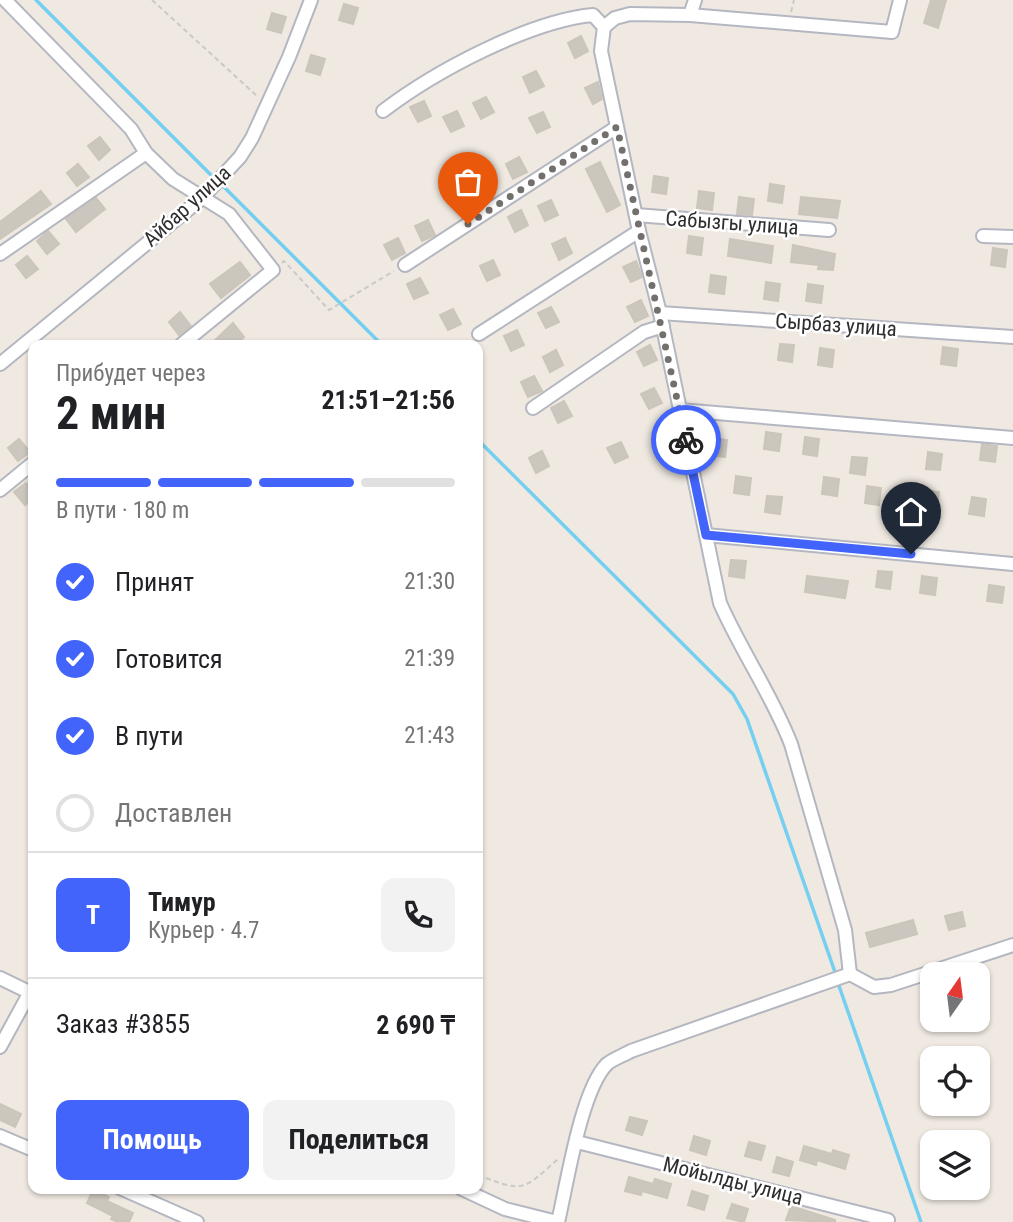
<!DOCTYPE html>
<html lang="ru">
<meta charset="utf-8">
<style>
:root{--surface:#fff;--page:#f2f2f2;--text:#202124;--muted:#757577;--line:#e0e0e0;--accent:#4264fb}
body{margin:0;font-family:"Roboto Condensed",sans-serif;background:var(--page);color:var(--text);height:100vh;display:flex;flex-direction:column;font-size:26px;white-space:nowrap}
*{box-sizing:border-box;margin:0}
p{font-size:23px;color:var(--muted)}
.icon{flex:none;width:38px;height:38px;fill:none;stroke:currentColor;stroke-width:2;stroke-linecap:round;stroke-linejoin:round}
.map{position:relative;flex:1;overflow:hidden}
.drawer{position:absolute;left:28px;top:340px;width:455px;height:854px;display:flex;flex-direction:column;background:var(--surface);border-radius:14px;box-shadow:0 2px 5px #0004}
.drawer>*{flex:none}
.needle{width:46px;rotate:14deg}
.controls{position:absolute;left:920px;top:962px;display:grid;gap:14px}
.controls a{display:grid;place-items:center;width:70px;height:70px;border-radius:14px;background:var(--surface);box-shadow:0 2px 5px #0004;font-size:35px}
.pin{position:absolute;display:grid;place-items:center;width:60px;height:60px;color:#fff;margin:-72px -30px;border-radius:50% 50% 50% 0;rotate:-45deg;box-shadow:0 0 7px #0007}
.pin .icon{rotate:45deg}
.courier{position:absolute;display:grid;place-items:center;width:70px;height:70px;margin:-35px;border:5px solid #4264fb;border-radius:50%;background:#fff;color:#222;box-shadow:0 2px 9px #0007}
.head em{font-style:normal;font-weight:700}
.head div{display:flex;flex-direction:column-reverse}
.head{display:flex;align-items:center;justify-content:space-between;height:119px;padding:0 28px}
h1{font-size:46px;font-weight:700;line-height:52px}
.bar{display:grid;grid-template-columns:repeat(4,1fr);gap:10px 7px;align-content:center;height:84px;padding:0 28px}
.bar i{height:9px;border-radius:5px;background:var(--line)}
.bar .current{background:var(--accent)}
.bar p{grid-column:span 4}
.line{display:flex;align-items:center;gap:18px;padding:0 28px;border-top:2px solid var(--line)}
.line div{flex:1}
.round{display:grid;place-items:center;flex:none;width:74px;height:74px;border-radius:14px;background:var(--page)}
ol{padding:0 28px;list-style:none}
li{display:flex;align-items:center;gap:21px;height:77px}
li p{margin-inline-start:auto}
li .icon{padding:7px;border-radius:50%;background:var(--accent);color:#fff;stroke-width:4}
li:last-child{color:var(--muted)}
li i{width:38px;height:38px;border:4px solid var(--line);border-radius:50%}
.button{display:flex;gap:14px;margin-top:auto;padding:14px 28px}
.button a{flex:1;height:80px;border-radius:14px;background:var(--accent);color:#fff;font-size:28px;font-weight:700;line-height:80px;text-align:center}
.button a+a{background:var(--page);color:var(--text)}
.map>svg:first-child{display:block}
</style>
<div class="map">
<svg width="1013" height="1222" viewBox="0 0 1013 1222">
<rect width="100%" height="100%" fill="#efe9e1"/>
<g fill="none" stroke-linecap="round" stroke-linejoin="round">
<g stroke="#75cff0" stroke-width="3.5">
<path d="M36,0L214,178"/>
<path d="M220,183L382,345"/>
<path d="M478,440L733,694L747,719L836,975"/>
<path d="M838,983L921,1222"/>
</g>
</g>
<g fill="#cbc7bf" stroke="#cbc5ba" stroke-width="2">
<path d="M931,0H946L938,28L924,23Z"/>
<path d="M344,4L358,8L353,24L339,20Z"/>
<path d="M272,13L286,17L281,33L267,29Z"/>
<path d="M581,36L588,51L575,58L568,43Z"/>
<path d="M311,55L325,59L320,75L306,71Z"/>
<path d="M536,71L544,86L530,93L523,77Z"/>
<path d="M598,82L602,99L593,104L585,88Z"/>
<path d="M486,97L494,112L481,119L473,103Z"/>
<path d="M424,101L431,116L418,122L410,107Z"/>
<path d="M457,111L464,126L451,132L443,117Z"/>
<path d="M543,112L550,127L537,133L529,118Z"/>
<path d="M100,137L110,150L99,160L88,146Z"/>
<path d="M519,157L527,172L513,179L506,164Z"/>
<path d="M600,162L620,205L607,212L586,169Z"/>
<path d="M78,164L89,177L77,186L67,173Z"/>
<path d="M654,176L668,178L666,194L652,192Z"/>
<path d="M770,184L784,186L782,203L768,201Z"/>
<path d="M41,191L51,204L0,239V222Z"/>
<path d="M699,191L714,193L712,210L697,208Z"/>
<path d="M739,197L754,199L752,215L737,214Z"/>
<path d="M801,197L840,201L837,218L799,214Z"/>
<path d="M96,198L105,209L76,232L66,219Z"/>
<path d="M551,200L558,215L545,221L538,206Z"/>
<path d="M521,210L528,225L515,232L508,217Z"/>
<path d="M428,220L435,235L422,241L415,226Z"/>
<path d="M48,231L59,244L47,254L37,241Z"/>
<path d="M689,236L703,238L701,255L687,253Z"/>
<path d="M398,238L405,253L392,260L384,245Z"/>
<path d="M565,238L572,253L559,260L552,244Z"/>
<path d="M730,239L773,246L771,263L728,256Z"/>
<path d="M793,245L835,254L833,270L818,269L819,265L791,262Z"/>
<path d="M993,248L1007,250L1005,267L991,265Z"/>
<path d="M27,256L38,269L26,278L16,265Z"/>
<path d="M493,260L500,275L487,281L480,266Z"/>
<path d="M636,261L642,277L631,282L623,267Z"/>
<path d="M240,262L250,275L221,298L210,284Z"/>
<path d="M711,275L726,277L724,294L709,292Z"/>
<path d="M420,278L428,293L414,299L407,284Z"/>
<path d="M766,282L780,284L778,301L764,299Z"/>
<path d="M808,284L823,286L821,303L806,301Z"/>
<path d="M641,300L648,316L635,322L627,307Z"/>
<path d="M551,307L559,322L546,328L538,313Z"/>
<path d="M453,309L461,324L448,330L440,315Z"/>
<path d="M180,312L191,326L179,335L169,322Z"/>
<path d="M233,323L244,337L234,345H210Z"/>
<path d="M517,330L524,345L511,351L504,336Z"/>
<path d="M780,344L794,345L792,362L778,360Z"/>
<path d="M650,345L657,360L644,366L637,352Z"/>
<path d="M943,347L958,349L956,366L941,364Z"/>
<path d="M820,348L834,350L832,367L818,365Z"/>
<path d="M556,350L563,365L550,372L543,357Z"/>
<path d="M534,376L542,391L528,397L521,382Z"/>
<path d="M654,388L662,403L649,409L641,394Z"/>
<path d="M564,401L572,416L558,423L551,408Z"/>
<path d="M766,432L781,434L779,451L764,449Z"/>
<path d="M805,437L819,439L817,456L803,454Z"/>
<path d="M713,438L727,440L725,457L710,455Z"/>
<path d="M19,439L30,452L18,461L8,448Z"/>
<path d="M621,442L628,457L615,463L607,448Z"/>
<path d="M982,444L997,446L995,462L980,460Z"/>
<path d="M542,451L549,466L536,473L529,458Z"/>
<path d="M928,452L942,454L940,470L926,469Z"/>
<path d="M852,457L867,458L865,475L850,473Z"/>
<path d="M736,476L751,478L749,495L734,493Z"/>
<path d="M824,477L839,479L837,496L822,494Z"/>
<path d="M26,483L33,492V498L25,505L14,492Z"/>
<path d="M867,486L881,488L879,505L865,503Z"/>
<path d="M924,490L939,492L937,509L922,507Z"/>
<path d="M767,496L782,497L780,514L765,512Z"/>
<path d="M972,497L986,499L984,516L969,514Z"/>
<path d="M731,560L746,561L744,578L729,576Z"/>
<path d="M878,571L892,572L890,589L876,587Z"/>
<path d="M807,576L848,581L845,598L805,592Z"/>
<path d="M922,576L937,578L935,595L920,593Z"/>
<path d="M989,585L1004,587L1002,603L987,601Z"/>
<path d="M962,912L965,926L949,930L945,916Z"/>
<path d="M913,920L917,934L870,947L866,933Z"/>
<path d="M0,1104L21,1114L15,1127L0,1120Z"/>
<path d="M630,1117L647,1121L642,1135L626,1130Z"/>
<path d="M694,1136L710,1141L706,1155L690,1150Z"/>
<path d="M749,1142L765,1146L761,1160L745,1156Z"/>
<path d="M804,1146L832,1154L833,1150L849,1155L845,1169L817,1160L816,1165L800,1160Z"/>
<path d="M777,1157L793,1162L789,1176L773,1172Z"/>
<path d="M629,1177L653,1184L655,1179L671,1184L667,1198L642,1191L641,1195L625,1191Z"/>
<path d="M93,1190L109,1197L107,1201L133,1213L129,1222H118L111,1219L113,1216L87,1203Z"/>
<path d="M692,1191L708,1196L704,1210L688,1205Z"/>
<path d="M732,1204L748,1209L744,1222L727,1218Z"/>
<path d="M791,1206L835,1220V1222L786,1220Z"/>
</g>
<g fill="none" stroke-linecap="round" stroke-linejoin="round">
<defs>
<g id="minor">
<path d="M5,0L131,129L146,153L173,179L229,214L273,270L181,345"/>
<path d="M690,15L695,0"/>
<path d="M604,27L601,51L639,231L660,313L720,603C741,651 772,695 791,744L845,930L850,974"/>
<path d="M383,111C434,72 529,21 593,15L604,27L615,18L630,14L690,15L892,32L900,0"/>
<path d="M636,215L829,230"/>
<path d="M983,236L1013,237"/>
<path d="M0,254L146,153"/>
<path d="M405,265L617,127"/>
<path d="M660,313L1013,337"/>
<path d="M479,334L639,231"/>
<path d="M0,364L202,198L240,157L252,138L289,57L311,0"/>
<path d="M533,408L644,332L663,326"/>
<path d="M680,410L1013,438"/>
<path d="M0,490L33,463"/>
<path d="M706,535L1013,564"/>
<path d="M0,978L33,994"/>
<path d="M0,1047L30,992"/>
<path d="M0,1136L33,1150"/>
<path d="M577,1142L888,1220"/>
<path d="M120,1188L197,1222"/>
<path d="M460,1188L505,1209L557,1222"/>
<path d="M558,1222C567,1184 581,1090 607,1064C613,1059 624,1055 631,1051L850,974L874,987L891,985L1013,945"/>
</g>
</defs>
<use href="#minor" stroke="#b4b7c1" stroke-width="16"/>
<g stroke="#c9c9c9" stroke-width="2" stroke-dasharray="5 3.5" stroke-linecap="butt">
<path d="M152,0L257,96"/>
<path d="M791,12L794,0"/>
<path d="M282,263L284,261L329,310L394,271"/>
<path d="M478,1175C525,1193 522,1191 559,1158"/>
</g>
<use href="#minor" stroke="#fff" stroke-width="12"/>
</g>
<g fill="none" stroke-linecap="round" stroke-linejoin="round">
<path stroke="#726f6d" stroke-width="7" stroke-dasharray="0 12.6" d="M468,224L617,127L686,440"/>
<path stroke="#4264fb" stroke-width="9" d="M686,440L706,535L911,554"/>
</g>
<g text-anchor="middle" stroke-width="5" stroke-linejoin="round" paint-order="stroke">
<g font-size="21" fill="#2e2e2e" stroke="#fff">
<text transform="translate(187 206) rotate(-42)" y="7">Айбар улица</text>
<text transform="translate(732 223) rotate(4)" y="7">Сабызгы улица</text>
<text transform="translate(836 325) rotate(4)" y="7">Сырбаз улица</text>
<text transform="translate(733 1181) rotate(14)" y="7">Мойылды улица</text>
</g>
</g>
</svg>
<div class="controls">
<a><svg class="needle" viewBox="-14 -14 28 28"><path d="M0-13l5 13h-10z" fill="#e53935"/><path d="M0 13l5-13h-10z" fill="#757577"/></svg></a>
<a><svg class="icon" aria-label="locate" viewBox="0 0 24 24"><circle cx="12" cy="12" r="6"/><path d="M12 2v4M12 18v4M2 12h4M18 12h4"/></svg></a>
<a><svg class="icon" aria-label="layers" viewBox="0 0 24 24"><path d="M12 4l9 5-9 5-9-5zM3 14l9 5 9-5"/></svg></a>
</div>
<div class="pin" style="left:468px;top:224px;background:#ea580c"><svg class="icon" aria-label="bag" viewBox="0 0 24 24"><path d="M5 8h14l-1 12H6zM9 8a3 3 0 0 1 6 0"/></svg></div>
<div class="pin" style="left:911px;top:554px;background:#1f2937"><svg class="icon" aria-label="home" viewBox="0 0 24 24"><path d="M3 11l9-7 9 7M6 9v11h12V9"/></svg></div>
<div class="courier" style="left:686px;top:440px"><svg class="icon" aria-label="bike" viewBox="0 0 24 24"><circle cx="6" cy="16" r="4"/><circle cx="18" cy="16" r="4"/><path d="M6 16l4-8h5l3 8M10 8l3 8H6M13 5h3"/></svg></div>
<section class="drawer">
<div class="head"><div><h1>2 мин</h1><p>Прибудет через</p></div><em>21:51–21:56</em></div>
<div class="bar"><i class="current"></i><i class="current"></i><i class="current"></i><i></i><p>В пути · 180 m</p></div>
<ol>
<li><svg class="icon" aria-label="check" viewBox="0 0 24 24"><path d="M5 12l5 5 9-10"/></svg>Принят<p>21:30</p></li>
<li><svg class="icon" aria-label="check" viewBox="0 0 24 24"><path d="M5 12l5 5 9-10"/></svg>Готовится<p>21:39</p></li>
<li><svg class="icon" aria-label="check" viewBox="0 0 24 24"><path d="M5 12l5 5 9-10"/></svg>В пути<p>21:43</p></li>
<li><i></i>Доставлен</li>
</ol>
<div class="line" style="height:126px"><b class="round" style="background:var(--accent);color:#fff">Т</b><div><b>Тимур</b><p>Курьер · 4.7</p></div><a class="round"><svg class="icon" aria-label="phone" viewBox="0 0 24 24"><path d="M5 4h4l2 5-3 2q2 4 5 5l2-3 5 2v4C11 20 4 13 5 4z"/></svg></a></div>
<div class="line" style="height:91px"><div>Заказ #3855</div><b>2 690 ₸</b></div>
<div class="button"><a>Помощь</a><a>Поделиться</a></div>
</section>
</div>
